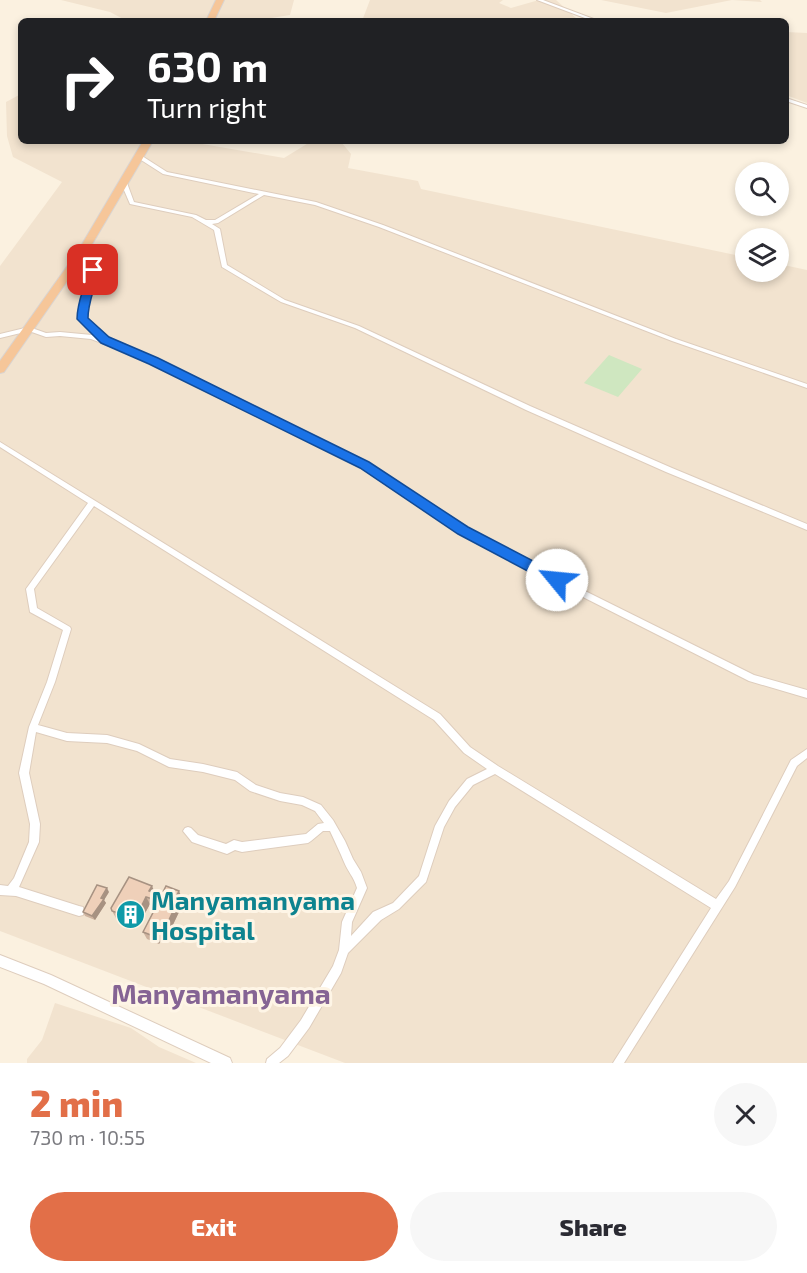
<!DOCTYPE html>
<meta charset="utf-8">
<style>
:root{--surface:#fff;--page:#f7f7f7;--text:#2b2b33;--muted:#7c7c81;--accent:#e26f48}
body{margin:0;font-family:"Exo 2",sans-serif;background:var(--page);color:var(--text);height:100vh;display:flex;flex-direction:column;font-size:22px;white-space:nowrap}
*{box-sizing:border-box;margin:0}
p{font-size:20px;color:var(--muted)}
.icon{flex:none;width:33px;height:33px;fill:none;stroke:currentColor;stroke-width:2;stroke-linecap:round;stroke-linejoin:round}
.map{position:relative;height:1063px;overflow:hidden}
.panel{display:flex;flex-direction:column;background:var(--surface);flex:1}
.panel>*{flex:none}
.top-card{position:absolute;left:18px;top:18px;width:771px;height:126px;border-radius:9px;box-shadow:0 3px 9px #0003;background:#202124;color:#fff;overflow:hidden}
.buttons{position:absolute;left:735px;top:162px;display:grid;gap:12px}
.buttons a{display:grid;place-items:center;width:54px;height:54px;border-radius:50%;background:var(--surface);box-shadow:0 3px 9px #0003;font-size:30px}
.pin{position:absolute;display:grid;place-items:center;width:51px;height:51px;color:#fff;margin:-26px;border-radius:12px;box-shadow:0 3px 9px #0006}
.me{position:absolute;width:66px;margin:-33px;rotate:298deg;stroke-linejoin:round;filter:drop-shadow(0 0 4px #0008)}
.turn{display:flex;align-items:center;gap:21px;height:126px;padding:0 30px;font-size:27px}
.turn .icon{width:78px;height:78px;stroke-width:2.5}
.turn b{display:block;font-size:42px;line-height:51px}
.round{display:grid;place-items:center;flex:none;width:63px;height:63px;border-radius:32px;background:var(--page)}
.headline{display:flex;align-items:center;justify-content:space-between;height:102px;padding:0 30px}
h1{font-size:36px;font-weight:800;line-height:45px;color:var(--accent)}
.action{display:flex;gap:12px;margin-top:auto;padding:12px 30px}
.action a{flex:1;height:69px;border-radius:36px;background:var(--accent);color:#fff;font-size:24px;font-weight:800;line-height:69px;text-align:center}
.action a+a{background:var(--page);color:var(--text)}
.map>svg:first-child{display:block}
.residential{fill:#f2e3cf}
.green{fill:#cfe7c0}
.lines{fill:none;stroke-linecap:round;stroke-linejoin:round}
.minor-casing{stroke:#decdbd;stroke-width:2}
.tertiary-casing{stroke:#decdbd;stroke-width:2}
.trunk-casing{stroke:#dad4d0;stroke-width:2}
.minor{fill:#fff;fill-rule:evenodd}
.tertiary{fill:#fff;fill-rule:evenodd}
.trunk{fill:#f6c699;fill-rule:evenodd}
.wall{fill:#ceb39f}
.shaded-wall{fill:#a79282}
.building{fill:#efd0b9;stroke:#a79282;stroke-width:1.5}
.route{fill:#1a73e8;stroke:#114b97;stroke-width:1.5}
.labels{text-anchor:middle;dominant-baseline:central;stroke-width:6;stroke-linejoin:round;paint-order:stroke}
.near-culture-label{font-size:26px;font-weight:bold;fill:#0d838f;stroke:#fef5e6;text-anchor:start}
.near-quarter-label{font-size:28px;font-weight:bold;fill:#856494;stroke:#fef5e6}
</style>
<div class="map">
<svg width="807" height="1063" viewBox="0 0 807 1063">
<rect width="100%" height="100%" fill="#fbf1e0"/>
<path class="residential" d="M61 0H294L290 15 252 21H127L110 12Z
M370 0H503L499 3 511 8 539 0H556L576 18 583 21H362Z
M601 0H760L762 2 732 0 666 13Z
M786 32 807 33V103L786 95Z
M21 94V141H185L284 158 310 142 342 143 351 154 348 168 418 181 421 189 745 257 746 272H778L779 264 807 270V1063H345L0 931V266L62 182 13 157 7 136 6 102Z
M55 1003 131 1028 159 1047 196 1063H27V1059L42 1040Z"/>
<path class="green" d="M609 355 642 369 618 397 584 383Z"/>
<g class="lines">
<defs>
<path id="minor" d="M537 0H543L599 21H593Z
M786 98 807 105V108L786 101Z
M138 156H142L167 172 316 202 383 225 676 339 807 384V388L672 341 379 227 315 205 264 195 218 223 212 224 220 229 227 265 285 300 359 326 530 406 672 468 807 524V530L666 472 526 410 355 328 281 302 222 267 214 230 192 217 130 204 121 183 124 181 127 183 134 202 196 215 206 220H215L259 194 163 174 138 158Z
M83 249 98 256 94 285 86 303V319L105 338 106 340 156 360 368 463 466 528 579 588 754 675 807 690V698L749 681 573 592 460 532 362 467 152 362 91 339 60 336 46 337 29 331 0 338V334L29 327 46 333 60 332 92 335 97 337 80 319V303L88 285 92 257 81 252V250Z
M0 442 440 714 470 747 498 766 716 899 729 881 791 760 807 749V758L797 766 735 887 624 1063H613L711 908 495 774 473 785 455 807 444 827 426 882 399 909 381 920 348 953 341 973 309 1028 288 1056 279 1063H266L267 1059 280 1048 301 1020 333 966 339 950 342 922 357 888C354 877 348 872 344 862 340 852 335 842 330 831H323L311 841 308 843 242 852 235 850 227 854 192 842 183 831 185 828 188 827 191 828 198 835 226 844 234 840 242 842 306 834 318 824 324 823 315 811 302 805 280 801 250 791 235 780 203 772 169 767 137 751 107 743 67 741 36 732 29 773 40 824 39 842 19 887 79 906 83 907 84 911 83 915 79 916 16 896 0 895V885L8 886 14 878 29 842 30 824 19 773 29 727 47 682 63 630 30 612 26 589 88 503 0 447ZM94 506 434 720 464 753 487 769 467 779 449 801 435 826 419 876 393 903 373 912 351 936 352 922 367 888 361 872 353 859 345 841 333 820 321 805 303 797 280 793 256 785 237 772 203 764 170 759 139 744 107 735 67 733 38 725 55 682 71 629 70 627 37 608 34 589Z"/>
<path id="tertiary" d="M0 955 51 975 230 1058 232 1063H211L44 984 0 967Z"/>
<path id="trunk" d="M216 0H224L214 21H206Z
M143 141H153L88 251 4 372 0 373V361L78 251Z"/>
</defs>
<use href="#minor" class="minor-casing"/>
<use href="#tertiary" class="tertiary-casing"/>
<use href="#trunk" class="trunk-casing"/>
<use href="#minor" class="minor"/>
<use href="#tertiary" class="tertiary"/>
<use href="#trunk" class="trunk"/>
</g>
<path class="wall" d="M109 892 104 900 106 903 95 920 85 916 83 912Z
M155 893 161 896 182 898 177 907 179 912 170 931 166 930 159 944 147 939 143 932 156 906 150 904 138 926 116 918 112 911Z"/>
<path class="shaded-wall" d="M152 886 155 893 149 891Z
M107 888 109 892 104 900 106 903 95 920 92 916Z
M179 891 182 898 177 907 179 912 170 931 167 924 172 904Z
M146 897 150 904 138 926 135 919Z
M162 923 166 930 159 944 156 937Z"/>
<path class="building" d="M129 877 152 886 149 891 161 896 166 886 179 891 172 904 176 905 167 924 162 923 156 937 143 932 159 901 146 897 135 919 112 911 111 908Z
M97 885 107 888 101 898 104 899 92 916 83 912Z"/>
<path class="route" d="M93 267 98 270C96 287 88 301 88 318L109 337 158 358 369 462 468 527 562 576 564 580 562 584H552L458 534 360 468 149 364 101 343 77 319C77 301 85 288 88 270Z"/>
<defs>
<symbol id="building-disc" viewBox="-11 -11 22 22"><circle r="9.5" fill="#0f9aa8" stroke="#fef5e6"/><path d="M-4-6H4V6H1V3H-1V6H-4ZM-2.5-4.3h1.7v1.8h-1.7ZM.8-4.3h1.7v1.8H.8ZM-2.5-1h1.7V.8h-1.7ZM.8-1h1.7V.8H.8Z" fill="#fff"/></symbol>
</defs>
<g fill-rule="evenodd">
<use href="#building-disc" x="114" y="898" width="33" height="33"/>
</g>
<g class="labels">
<g class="near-culture-label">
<text x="151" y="899">Manyamanyama<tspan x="151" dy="30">Hospital</tspan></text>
</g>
<g class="near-quarter-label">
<text x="221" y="993">Manyamanyama</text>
</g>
</g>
</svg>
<div class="buttons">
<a><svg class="icon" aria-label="search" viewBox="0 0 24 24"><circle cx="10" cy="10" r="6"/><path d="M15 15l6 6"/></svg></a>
<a><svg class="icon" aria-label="layers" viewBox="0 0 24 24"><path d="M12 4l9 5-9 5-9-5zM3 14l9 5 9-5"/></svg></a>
</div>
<div class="pin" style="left:93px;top:270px;background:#d93025"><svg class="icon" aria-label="arrive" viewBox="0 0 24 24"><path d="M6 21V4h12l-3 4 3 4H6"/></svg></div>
<svg class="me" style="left:557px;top:580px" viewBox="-20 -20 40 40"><circle r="19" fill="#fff"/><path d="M0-13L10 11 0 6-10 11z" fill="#1a73e8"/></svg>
<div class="top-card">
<div class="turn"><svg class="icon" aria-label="right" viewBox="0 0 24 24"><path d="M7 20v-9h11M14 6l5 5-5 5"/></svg><div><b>630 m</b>Turn right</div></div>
</div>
</div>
<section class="panel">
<div class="headline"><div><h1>2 min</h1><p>730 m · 10:55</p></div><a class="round"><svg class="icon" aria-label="close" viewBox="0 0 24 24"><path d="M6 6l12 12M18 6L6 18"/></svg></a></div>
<div class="action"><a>Exit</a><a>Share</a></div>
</section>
